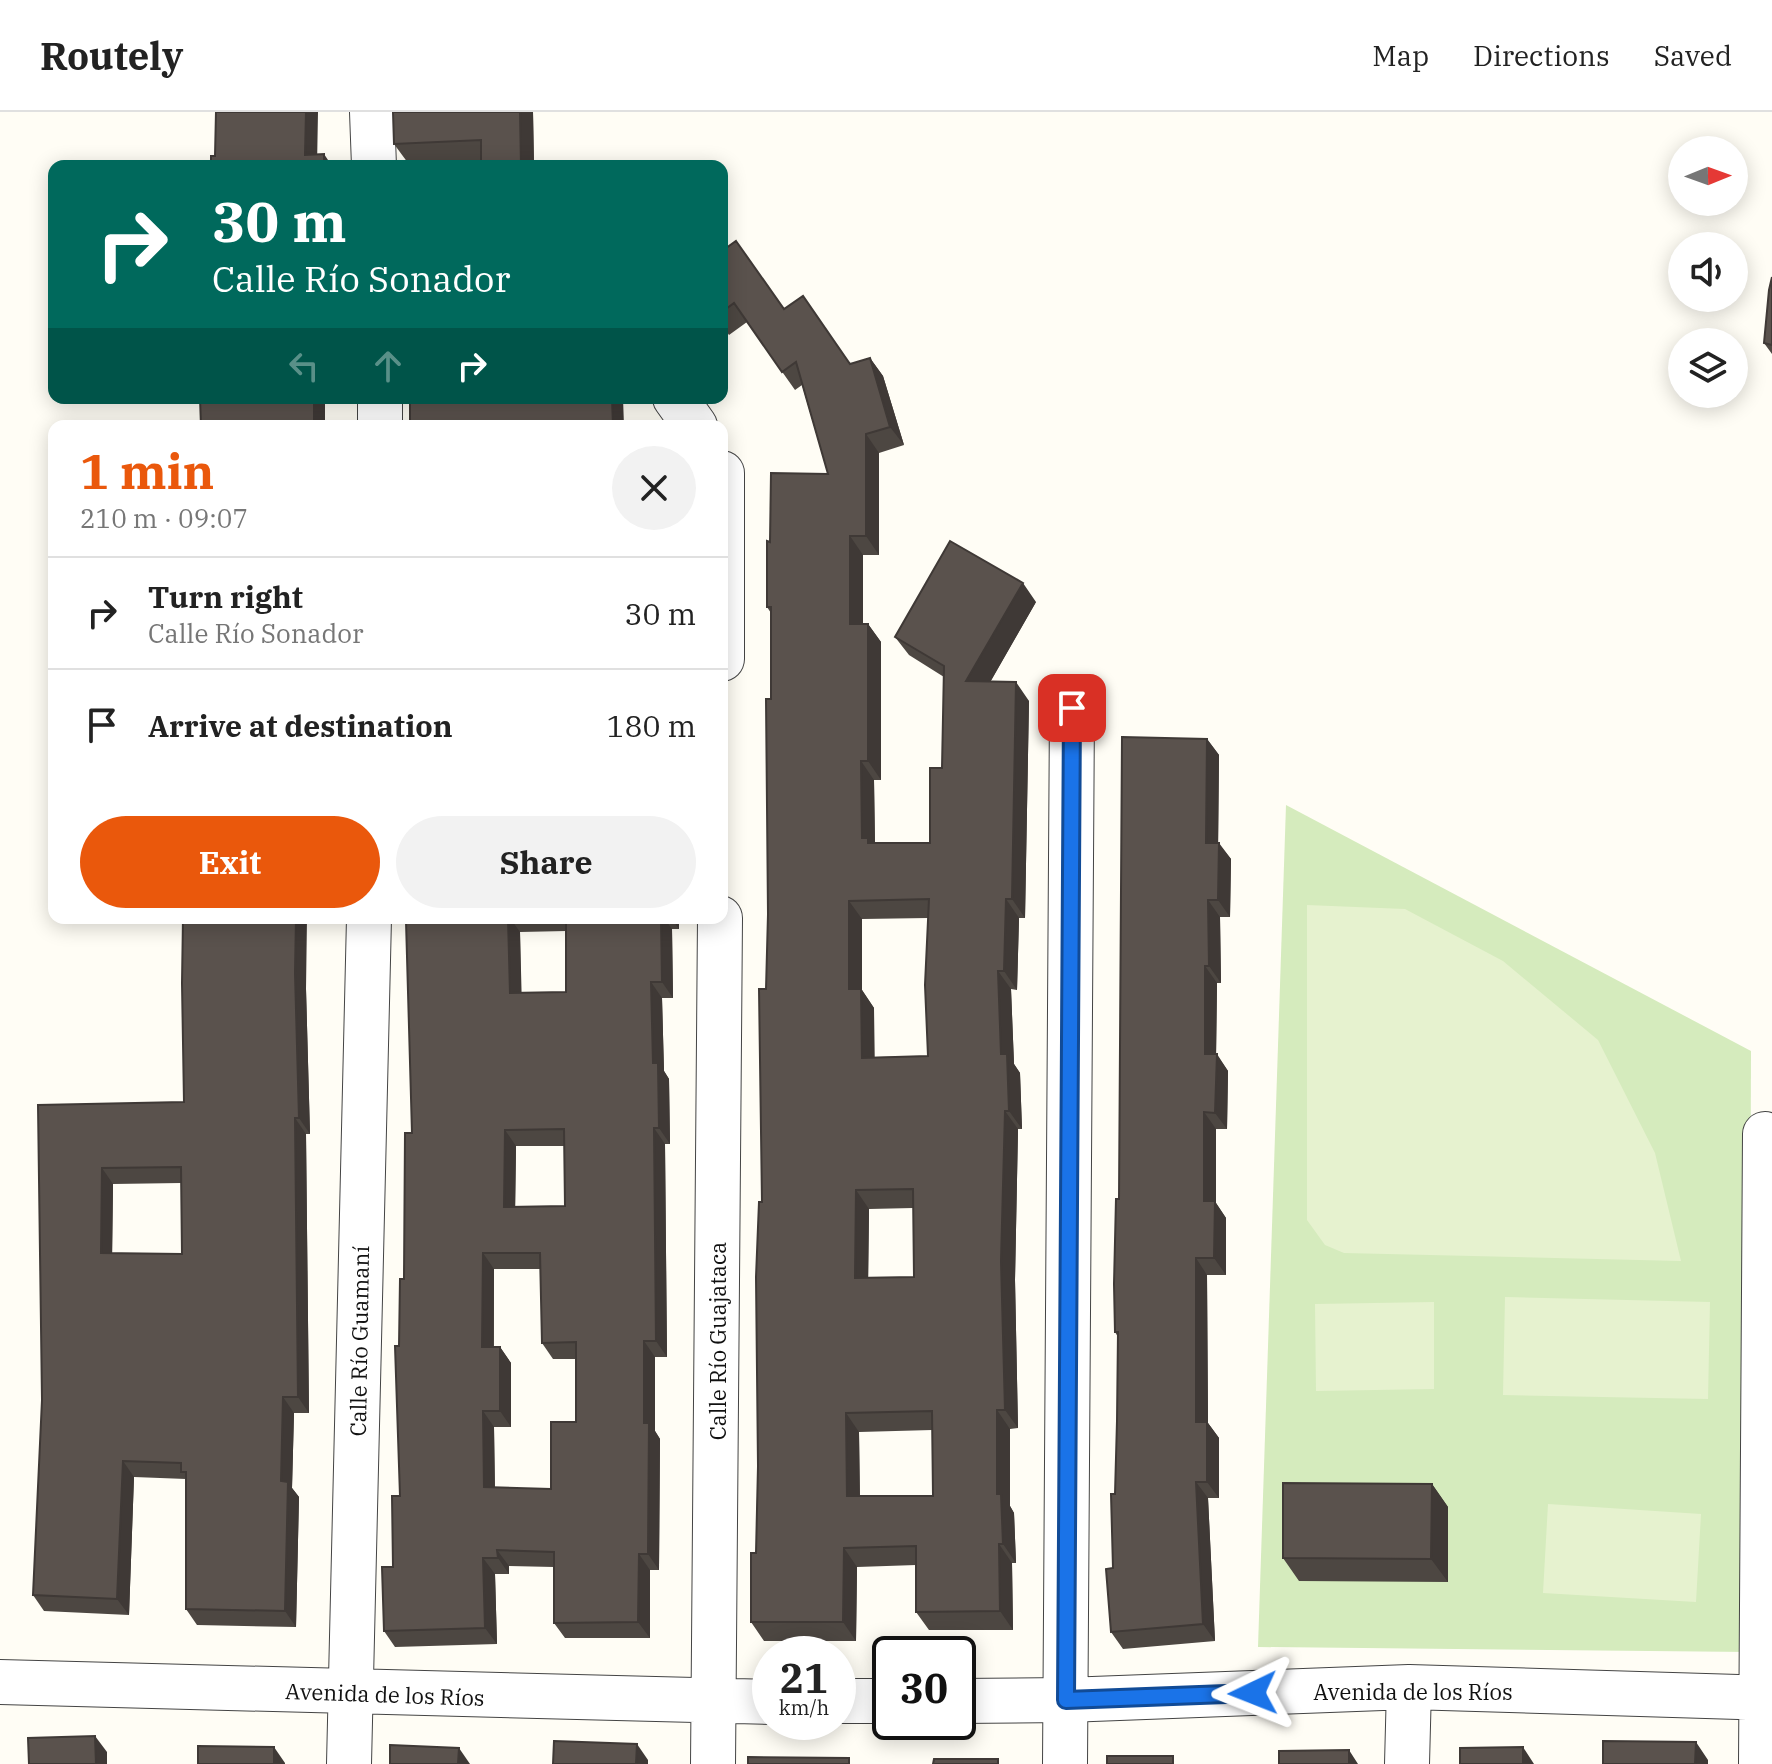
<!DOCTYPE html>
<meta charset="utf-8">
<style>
:root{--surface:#fff;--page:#f2f2f2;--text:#222;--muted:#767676;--line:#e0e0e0;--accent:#ea580c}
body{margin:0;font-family:"IBM Plex Serif",serif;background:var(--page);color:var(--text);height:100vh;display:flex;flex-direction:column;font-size:30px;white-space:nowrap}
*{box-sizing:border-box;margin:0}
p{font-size:26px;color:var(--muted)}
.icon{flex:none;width:44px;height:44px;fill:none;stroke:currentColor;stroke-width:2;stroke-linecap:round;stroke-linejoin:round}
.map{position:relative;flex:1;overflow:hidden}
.panel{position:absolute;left:48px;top:308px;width:680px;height:504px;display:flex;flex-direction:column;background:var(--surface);border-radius:16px;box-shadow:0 4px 20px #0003}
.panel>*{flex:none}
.top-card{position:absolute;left:48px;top:48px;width:680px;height:244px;border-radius:16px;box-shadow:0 4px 20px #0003;background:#00695c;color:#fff;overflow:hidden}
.needle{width:52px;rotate:89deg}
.controls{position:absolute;left:1668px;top:24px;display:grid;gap:16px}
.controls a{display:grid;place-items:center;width:80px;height:80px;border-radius:50%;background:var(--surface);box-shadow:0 4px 20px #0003;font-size:40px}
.speed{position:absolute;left:752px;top:1524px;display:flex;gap:16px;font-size:40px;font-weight:700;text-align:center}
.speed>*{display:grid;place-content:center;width:104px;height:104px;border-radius:50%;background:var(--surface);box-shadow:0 4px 20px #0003;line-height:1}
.speed small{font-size:20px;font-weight:400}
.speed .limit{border:4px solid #111;border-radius:12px;background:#fff;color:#111}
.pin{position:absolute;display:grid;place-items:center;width:68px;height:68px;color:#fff;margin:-34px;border-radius:16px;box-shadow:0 4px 12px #0006}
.me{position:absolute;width:88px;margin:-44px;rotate:268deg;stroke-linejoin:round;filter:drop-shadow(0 0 6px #0008)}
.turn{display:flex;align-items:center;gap:28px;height:168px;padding:0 32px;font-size:36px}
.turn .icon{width:104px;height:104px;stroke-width:2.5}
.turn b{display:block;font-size:56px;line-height:68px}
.lanes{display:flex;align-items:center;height:76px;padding:0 32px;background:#0003;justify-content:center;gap:40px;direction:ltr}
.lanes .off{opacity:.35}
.round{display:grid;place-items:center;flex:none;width:84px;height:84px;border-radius:42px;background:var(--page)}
.summary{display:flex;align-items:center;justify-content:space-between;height:136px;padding:0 32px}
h1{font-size:48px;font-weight:800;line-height:60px;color:var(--accent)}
.cta{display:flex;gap:16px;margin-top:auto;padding:16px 32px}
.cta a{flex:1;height:92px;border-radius:48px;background:var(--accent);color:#fff;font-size:32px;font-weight:800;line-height:92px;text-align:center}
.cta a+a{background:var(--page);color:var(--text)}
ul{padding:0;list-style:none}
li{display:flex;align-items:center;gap:24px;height:112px;padding:0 32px;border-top:2px solid var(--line)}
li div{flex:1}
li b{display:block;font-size:30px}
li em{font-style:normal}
header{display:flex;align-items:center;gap:48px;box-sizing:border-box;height:112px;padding:0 40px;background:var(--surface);border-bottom:2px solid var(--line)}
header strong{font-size:38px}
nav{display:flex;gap:44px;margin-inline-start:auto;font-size:28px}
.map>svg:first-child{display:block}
.green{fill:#d5ebbd}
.pitch{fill:#e6f2cf}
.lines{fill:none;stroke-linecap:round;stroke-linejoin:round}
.minor-casing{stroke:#444;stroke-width:46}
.minor{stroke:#fff;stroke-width:44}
.wall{fill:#4d4742;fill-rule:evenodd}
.shaded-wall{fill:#3f3936}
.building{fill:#5a524d;stroke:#3f3936;stroke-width:2;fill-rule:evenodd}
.route-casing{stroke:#114b97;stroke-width:20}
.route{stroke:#1a73e8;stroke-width:14}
.labels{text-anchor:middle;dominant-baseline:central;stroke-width:8;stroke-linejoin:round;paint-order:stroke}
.street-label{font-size:22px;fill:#111;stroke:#fff}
</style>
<header>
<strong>Routely</strong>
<nav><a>Map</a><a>Directions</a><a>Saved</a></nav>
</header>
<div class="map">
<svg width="1772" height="1652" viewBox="0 0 1772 1652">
<rect width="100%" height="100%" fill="#fffdf5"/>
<path class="green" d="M1286 693 1751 939 1749 1540 1258 1535Z"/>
<path class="pitch" d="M1307 793 1405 797 1503 849 1598 928 1655 1041 1681 1149 1344 1141 1325 1133 1307 1108Z
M1505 1185 1710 1190 1708 1287 1503 1283Z
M1434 1190V1277L1316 1279 1315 1192Z
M1548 1392 1701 1402 1696 1490 1543 1481Z"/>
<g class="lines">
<defs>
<path id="minor" d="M372 0 374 54
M675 286 695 314
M380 314V286
M722 361V547
M0 1570 770 1590
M838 1589H890
M958 1589 1066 1588 1409 1575 1772 1586
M349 1652 369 806
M713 1652 720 806
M1065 1652 1072 596
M1407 1652 1409 1575
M1761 1652 1765 1022"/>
</defs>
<use href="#minor" class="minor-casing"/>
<use href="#minor" class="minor"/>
</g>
<path class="wall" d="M393 0H533L534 54H481V48L408 51 394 32Z
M722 139 784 197 850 252 870 246 883 264 904 333 879 341V443H863V512H868L881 530V668H874L875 731H930L942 656 944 565 909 543 895 525 1036 490 990 570 1029 589 1025 806H1019L1017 878 1011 877 1014 952 1020 961 1022 1017H1018L1015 1168 1018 1316 1010 1317V1394L1014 1401 1016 1451H1012L1013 1518H929L916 1500V1453L857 1455 856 1529H764L751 1510 756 1441 766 877 768 802 771 501 767 495 770 430 828 362 802 273 795 278 747 210 729 223 722 213ZM928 806V944L874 945V896L862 878V807ZM913 1096 914 1165 868 1166 869 1097ZM932 1318 933 1384H860L859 1320Z
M1772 165V242L1764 231Z
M1207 627 1219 643 1218 731 1231 747 1230 805H1220L1221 871H1217L1216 942 1228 959 1227 1017H1216V1091L1226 1106V1163H1207L1208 1311 1219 1326V1386H1208L1215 1529 1123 1537 1111 1520 1117 1309 1118 1225 1115 1220 1119 1087Z
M410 806H679V817H672L673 886H662L664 959 669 967 670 1032H665L667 1245H655V1319L660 1327 659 1458H650V1526H565L554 1511V1455L509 1454V1462H495L497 1532 395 1535 384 1519 393 1455 400 1384 399 1234 412 1021ZM566 819V880L521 881 520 820ZM516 1034H564L565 1094 515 1095ZM494 1157H541L542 1231 553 1247H576V1310L551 1377 495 1376 494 1315H511V1251L500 1235H494Z
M306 877 310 1022H306L309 1301H294L292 1376 299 1385 296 1515 197 1513 186 1497V1367L134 1365 129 1503 44 1499 33 1483 42 1288 38 993 184 990ZM181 1071 182 1142 112 1141 113 1072Z
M1432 1372 1448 1395V1470L1299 1469 1283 1446Z"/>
<path class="shaded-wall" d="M306 0H318L317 54 305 43Z
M520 0H533L534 54H521Z
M324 42 332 54H324Z
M870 246 883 264 904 333 890 315Z
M314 286H325V314H314Z
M612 286H623L624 314H613Z
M866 322 879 341V443L866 424Z
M850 424 863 443V530L850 512Z
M1023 471 1036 490 980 588 966 569Z
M868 512 881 530V668L868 649Z
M1016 570 1029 589 1025 806 1012 787Z
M1207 627 1219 643 1218 747 1206 731Z
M861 649 874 668 875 736 862 726Z
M1219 731 1231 747 1230 805 1218 788Z
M1006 787 1019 806 1017 878 1004 859Z
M1208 788 1220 805 1221 871 1209 854Z
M849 789 862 807V878L874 896 875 964 862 946 849 877Z
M296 806H307L306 877 310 1022 299 1006 295 861Z
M508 806H510L520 820 522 897 510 881Z
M661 806H664L672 817 673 886 662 870Z
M671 806H679V817Z
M1205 854 1217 871 1216 951 1217 942 1228 959 1227 1017 1215 1001 1205 942Z
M998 859 1011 877 1014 952 1020 961 1022 1017 1009 999 1001 942Z
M651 870 662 886 664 959 669 967 670 1032 659 1016 653 951Z
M1005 999 1018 1017 1015 1168 1018 1316 1005 1298 1001 1149Z
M1204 1000 1216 1017V1091L1226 1106V1163L1214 1146 1204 1089Z
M295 1006 306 1022 309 1301 298 1285Z
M654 1016 665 1032 667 1245 656 1229Z
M505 1018 516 1034 515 1111 504 1095Z
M102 1056 113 1072 112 1156 101 1141Z
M856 1078 869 1097 868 1185 855 1166Z
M483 1141 494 1157 493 1251 482 1235Z
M1196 1146 1207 1163 1208 1311 1219 1326V1386L1207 1370 1196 1310Z
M644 1229 655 1245V1319L660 1327 659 1458 648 1442 644 1311Z
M500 1235 511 1251V1315L500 1299Z
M283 1285 294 1301 292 1376 299 1385 296 1515 285 1499 281 1369Z
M997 1298 1010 1317V1394L1014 1401 1016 1451 1003 1432 997 1382Z
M483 1299 494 1315 495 1391 484 1375Z
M846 1301 859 1320 860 1403 847 1384Z
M123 1349 134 1365 129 1503 117 1487Z
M1196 1370 1208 1386 1215 1529 1203 1512Z
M1432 1372 1448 1395V1470L1431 1447Z
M999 1432 1012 1451 1013 1518 1000 1499Z
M844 1436 857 1455 856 1529 843 1510Z
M497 1438 509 1454V1462L498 1446Z
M639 1442 650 1458V1526L638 1510Z
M483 1446 495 1462 497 1532 485 1516Z
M95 1624 107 1640V1652H96Z
M1696 1630 1708 1648V1652H1695Z
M637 1632 648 1648V1652H636Z
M274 1635 285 1651V1652H274Z
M1523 1635 1534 1652H1523Z
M459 1636 470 1652H458Z
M1349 1638 1358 1652H1349Z"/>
<path class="building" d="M216 0H306L305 43 324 42V54H211V44H215Z
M393 0H520L521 54H481V28L394 32Z
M736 129 784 197 803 184 850 252 870 246 890 315 866 322V424H850V512H868V649H861L862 726H868V731H930V656H942L944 554 895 525 950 429 1023 471 966 569 1016 570 1012 787H1006L1004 859H998L1001 942H1007L1009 999H1005L1001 1149 1005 1298H997V1382H1001L1003 1432H999L1000 1499 916 1500V1434L844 1436 843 1510H751V1441H756L758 1354 756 1165 759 1090H762L759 877H766L768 802 766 587H771V495H767V429L770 430 771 361 828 362 796 250 782 260 734 191 722 200V139ZM929 787 925 873 928 944 862 946 861 877H849V789ZM913 1077 914 1165 855 1166 856 1078ZM932 1299 933 1384H847L846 1301Z
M1772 165V233L1764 231 1769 178Z
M200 286H314V314H201Z
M551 286H612L613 314H410V291H551Z
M1122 625 1207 627 1206 731H1219L1218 788H1208L1209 854H1205V942H1217L1215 1001 1204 1000V1089H1215L1214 1146H1196V1310H1207V1370H1196L1203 1512 1111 1520 1106 1457 1113 1456 1111 1382H1115L1117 1309 1118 1220H1115L1114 1172 1116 1087H1119Z
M183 806H296L295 861 299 1006H295L298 1285H283L281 1369 288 1370 285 1499 186 1497V1360H181V1351L123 1349 117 1487 33 1483 42 1288 38 993 184 990 182 871ZM181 1055 182 1142 101 1141 102 1056Z
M410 806H508L510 881 566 880V806H661L662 870H651L653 951H658L659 1016H654L656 1229H644V1311H649L648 1442H639L638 1510 554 1511V1440L497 1438 498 1446H483L485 1516 384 1519 382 1455H393L392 1384H400L395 1234H399L400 1167H404L405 1021H412L406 809H410ZM564 1017 565 1094 504 1095 505 1018ZM483 1141H540L542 1231 576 1230V1310H551V1377L484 1375 483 1299H500V1235H482Z
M1283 1371 1432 1372 1431 1447 1283 1446Z
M95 1624 96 1652H29L28 1626Z
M554 1629 637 1632 636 1652H553Z
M1603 1629 1696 1630 1695 1652H1603Z
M390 1633 459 1636 458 1652H390Z
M198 1634 274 1635V1652H198Z
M1523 1635V1652H1460V1636Z
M1349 1638V1652H1279V1639Z
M1107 1644H1173V1652H1107Z
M748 1645 849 1646V1652H748Z
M934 1647H998V1652H933Z"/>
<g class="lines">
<defs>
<path id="route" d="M1072 596 1066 1588 1253 1581"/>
</defs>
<use href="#route" class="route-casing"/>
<use href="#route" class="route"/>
</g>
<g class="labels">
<g class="street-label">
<text transform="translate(359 1229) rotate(-89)">Calle Río Guamaní</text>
<text transform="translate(717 1229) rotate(-90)">Calle Río Guajataca</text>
<text x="1413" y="1579">Avenida de los Ríos</text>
<text transform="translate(385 1582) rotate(2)">Avenida de los Ríos</text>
</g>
</g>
</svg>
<div class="controls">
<a><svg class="needle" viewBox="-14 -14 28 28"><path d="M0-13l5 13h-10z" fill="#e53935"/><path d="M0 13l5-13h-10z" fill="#767676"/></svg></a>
<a><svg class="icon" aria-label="sound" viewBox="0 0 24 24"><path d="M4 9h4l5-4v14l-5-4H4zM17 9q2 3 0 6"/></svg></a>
<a><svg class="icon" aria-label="layers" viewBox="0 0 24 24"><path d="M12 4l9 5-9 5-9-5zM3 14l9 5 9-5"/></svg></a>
</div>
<div class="speed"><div>21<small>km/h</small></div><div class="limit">30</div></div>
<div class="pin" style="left:1072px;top:596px;background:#d93025"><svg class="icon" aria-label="arrive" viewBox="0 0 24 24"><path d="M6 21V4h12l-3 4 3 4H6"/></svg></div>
<svg class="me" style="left:1253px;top:1581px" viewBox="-20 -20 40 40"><path d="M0-17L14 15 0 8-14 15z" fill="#1a73e8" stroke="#fff" stroke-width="4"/></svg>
<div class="top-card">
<div class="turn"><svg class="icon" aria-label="right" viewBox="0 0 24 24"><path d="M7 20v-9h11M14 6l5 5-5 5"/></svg><div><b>30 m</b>Calle Río Sonador</div></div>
<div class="lanes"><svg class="icon off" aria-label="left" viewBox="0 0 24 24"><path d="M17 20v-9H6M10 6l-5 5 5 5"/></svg><svg class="icon off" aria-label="ahead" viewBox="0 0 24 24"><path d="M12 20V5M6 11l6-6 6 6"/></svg><svg class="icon" aria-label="right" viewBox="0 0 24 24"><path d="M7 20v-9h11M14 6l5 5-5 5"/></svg></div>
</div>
<section class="panel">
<div class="summary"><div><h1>1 min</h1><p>210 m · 09:07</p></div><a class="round"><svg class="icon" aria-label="close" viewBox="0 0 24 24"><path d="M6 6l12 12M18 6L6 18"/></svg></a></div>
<ul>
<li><svg class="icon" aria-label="right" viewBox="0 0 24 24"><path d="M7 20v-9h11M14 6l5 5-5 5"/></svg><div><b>Turn right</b><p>Calle Río Sonador</p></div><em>30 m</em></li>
<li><svg class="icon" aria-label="arrive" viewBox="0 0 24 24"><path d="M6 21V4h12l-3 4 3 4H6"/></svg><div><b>Arrive at destination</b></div><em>180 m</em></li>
</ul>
<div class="cta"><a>Exit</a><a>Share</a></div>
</section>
</div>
